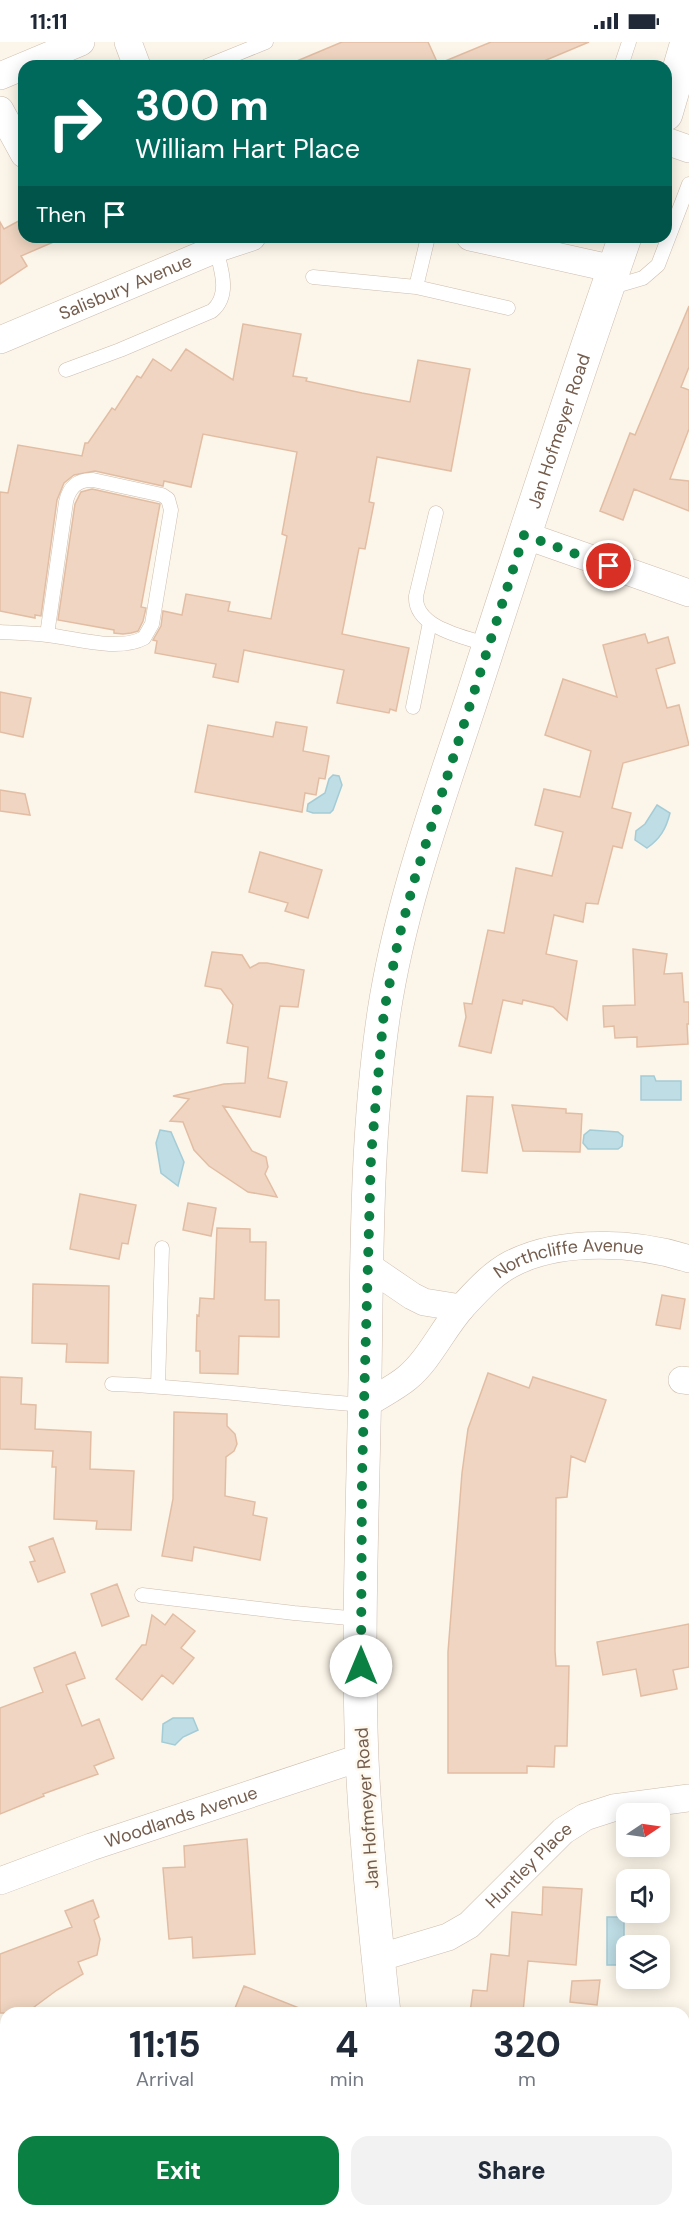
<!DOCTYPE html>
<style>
:root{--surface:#fff;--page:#f2f2f3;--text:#1f2937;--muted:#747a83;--accent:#0b8043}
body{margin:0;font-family:"DM Sans",sans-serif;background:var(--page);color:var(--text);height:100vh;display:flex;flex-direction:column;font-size:22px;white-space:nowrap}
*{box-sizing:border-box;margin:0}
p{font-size:20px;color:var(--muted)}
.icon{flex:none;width:33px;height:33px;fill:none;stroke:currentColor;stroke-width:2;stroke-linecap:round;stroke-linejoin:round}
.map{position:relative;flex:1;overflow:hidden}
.side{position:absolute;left:0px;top:1965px;width:690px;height:210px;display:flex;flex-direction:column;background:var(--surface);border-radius:18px 18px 0 0;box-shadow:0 3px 15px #0003}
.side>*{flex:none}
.top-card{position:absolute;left:18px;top:18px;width:654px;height:183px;border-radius:18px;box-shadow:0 3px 15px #0003;background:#00695c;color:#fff;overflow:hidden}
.needle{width:39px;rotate:77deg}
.tools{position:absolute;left:616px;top:1761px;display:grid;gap:12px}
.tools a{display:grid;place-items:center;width:54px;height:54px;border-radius:12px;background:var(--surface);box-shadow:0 3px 15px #0003;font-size:30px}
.pin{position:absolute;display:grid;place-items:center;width:51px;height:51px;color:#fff;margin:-26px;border:3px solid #fff;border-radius:50%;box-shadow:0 2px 6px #0007}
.me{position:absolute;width:66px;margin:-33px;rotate:0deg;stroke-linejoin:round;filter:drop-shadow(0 0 4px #0008)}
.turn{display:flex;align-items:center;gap:21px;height:126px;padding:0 18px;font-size:27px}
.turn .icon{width:78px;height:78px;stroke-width:2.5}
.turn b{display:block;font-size:42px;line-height:51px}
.then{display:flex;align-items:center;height:57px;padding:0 18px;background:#0003;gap:12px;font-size:22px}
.eta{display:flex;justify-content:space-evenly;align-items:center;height:102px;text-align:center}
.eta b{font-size:36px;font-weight:800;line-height:42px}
.button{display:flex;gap:12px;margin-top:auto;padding:12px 18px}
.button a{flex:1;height:69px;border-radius:18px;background:var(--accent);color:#fff;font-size:24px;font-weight:800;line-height:69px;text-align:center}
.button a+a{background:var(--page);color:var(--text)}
.status{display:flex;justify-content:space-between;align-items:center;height:42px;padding:0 30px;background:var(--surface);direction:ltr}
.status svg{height:16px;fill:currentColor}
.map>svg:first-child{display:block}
.water{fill:#bedde5;stroke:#a4ccd6;stroke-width:1.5}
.building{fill:#f0d6c2;stroke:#e2bda3;stroke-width:1.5}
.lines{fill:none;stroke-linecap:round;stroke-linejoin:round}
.service-casing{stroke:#cdbdaf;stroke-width:15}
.minor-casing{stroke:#cdbdaf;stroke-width:28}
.tertiary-casing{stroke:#cdbdaf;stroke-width:34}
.service{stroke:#fff;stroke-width:14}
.minor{stroke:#fff;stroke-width:27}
.tertiary{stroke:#fff;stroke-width:33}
.route{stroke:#0b8043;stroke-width:10;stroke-dasharray:0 18}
.labels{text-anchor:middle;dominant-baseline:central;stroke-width:5;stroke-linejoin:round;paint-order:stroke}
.street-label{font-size:18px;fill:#755d4d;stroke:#fef9ef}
</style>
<div class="status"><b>11:11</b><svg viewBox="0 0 49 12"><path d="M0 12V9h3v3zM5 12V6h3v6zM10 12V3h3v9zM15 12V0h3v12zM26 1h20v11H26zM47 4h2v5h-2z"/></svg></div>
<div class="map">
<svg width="689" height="2175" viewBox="0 0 689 2175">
<rect width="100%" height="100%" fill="#fcf5e9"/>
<path class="water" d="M333 733 339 734 342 743 333 768 330 771H313L307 769 308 762 325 751 329 737Z
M657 763 670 771C666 787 660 797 647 806L635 798 636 789 645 782Z
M641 1034H654L656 1039H681V1058H641Z
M160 1088 171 1090 184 1120 178 1144 161 1131 156 1101Z
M590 1088 618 1090 623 1094 622 1104 618 1107H588L583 1101 584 1093Z
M173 1676H193L198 1688 183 1695 175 1703 162 1700 163 1682Z
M607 1875H624V1923H607Z
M6 2145V2169H19L15 2175H0L1 2148Z"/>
<path class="building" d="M342 0H428L438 22 491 0H589L532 24H285Z
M24 176V195H65L21 214 27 224 0 242V180L4 187Z
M689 264V325L681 345 689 348V387L670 437 689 439V469L634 447 623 478 600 469 630 391 635 393Z
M243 282 301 292 293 334 307 336 306 339 362 351 410 360 418 318 470 327 451 429 377 415 369 460 374 461 365 507 359 506 342 592 409 606 396 669 390 667 389 671 337 661 344 628 244 608 238 640 213 635 216 622 155 611 157 599 153 598 161 584 163 569 182 573 186 552 230 560 228 569 271 577 287 494 282 492 297 410 203 392 191 445 164 439 163 444 95 429 74 433 64 441 57 458 41 574 35 573V576L0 569V450L8 451 18 403 82 414 85 401H88L112 366 115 368 137 334 141 336 153 317 171 329 186 307 233 338Z
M92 447 160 462 141 565 146 566 143 579 138 589 131 591 123 592 114 591V588L58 578 75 462 81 450Z
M645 592 648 601 668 595 675 621 656 627 667 666 679 663 689 703 623 721 612 766 631 771 622 806 613 804 598 862 586 861 583 880 554 873 546 912 577 919 567 978 553 965 523 958 522 962 503 958 491 1011 459 1004 466 975 464 961 472 962 488 888 504 891 516 826 552 834 563 790 535 783 544 747 580 755 591 709 545 693 563 637 617 655 603 603Z
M0 650 31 656 23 695 0 690Z
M276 680 307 685 303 709 329 714 325 737 319 736 316 753 305 751 302 770 195 750 208 683 273 695Z
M0 748 25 752 30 773 0 769Z
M260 810 322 828 308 876 285 869 288 861 249 850Z
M633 907 667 912 664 932 682 931 684 960H689V982H687L688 1002 637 1005V995L615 996 614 984 604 985 603 964 635 963Z
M212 910 242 913 250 926 259 921H267L304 928 298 965 280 964 268 1036 287 1040 280 1075 223 1064 252 1109 266 1115 268 1125 265 1132 277 1155 248 1150 209 1124 194 1108 183 1080 170 1079 189 1057 173 1054 224 1042 245 1041 248 1005 227 1001 233 963 221 947 205 944Z
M467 1054 493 1055 487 1131 462 1129Z
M512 1063 566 1067V1071L582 1072 580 1110 523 1109Z
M80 1152 136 1163 128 1202 122 1201 119 1217 70 1207Z
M188 1161 216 1166 211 1194 183 1188Z
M217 1186 250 1187V1200H266L265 1258H279V1295L239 1294 238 1332 200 1331V1309H196L197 1273 199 1274 200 1256 214 1257Z
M33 1242 109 1244 108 1321 66 1320 67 1302 32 1301Z
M662 1253 685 1257 680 1287 656 1283Z
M488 1331 529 1346 533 1335 606 1358 585 1420 571 1414 567 1455 556 1456 555 1609 556 1624H569L567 1704H555L554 1725 527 1724V1731H448V1610L462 1431 468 1387Z
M0 1335 22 1336 21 1362 36 1363 35 1387 91 1390 90 1427 134 1429 131 1488 96 1487 97 1479 54 1477 56 1425H52L53 1409 0 1407Z
M174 1370 227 1372V1384L235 1392 237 1402 234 1409 226 1415 225 1454 255 1460 253 1473 267 1476 260 1518 194 1505 192 1519 162 1514 173 1457Z
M53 1496 65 1530 38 1540 30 1520 35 1519 29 1505Z
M117 1542 129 1574 102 1584 91 1552Z
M173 1572 195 1589 181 1606 194 1616 173 1642 162 1633 142 1658 116 1637 142 1603H146L152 1573 165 1583Z
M689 1582V1625L673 1628 677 1647 641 1654 636 1627 603 1633 597 1600Z
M75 1610 85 1636 66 1643 82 1684 99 1677 114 1716 94 1724 98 1732 43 1752 44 1754 0 1772V1666L43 1650 34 1626Z
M247 1797 255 1912 193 1916 192 1895 169 1897 163 1826 185 1825 184 1804Z
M543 1845 582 1847 576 1923 528 1919 523 1970 470 1971 473 1948 487 1949 491 1912 509 1914 512 1870 542 1873Z
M93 1858 99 1875 94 1878 100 1897 97 1913 78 1920 83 1932 57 1948 26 1971H0V1912L72 1885 65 1869Z
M600 1938 597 1963 570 1960 572 1939Z
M244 1944 309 1970V1971H233Z"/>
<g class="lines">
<defs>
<path id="service" d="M207 24 266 0
M621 24 629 0
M428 195 416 245 508 266
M313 235 416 245
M609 246 643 236 658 223 689 142
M66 328 120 308 212 269C231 253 221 227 216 207
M436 471 416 554C414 586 465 595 489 603
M0 590C16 591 31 591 47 593 75 596 118 610 144 596L152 582 171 468 168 457 162 453 93 438C78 437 69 445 66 460L47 593
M413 665 430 580
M112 1342C196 1345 280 1357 365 1363
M158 1344 162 1206
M142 1553 294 1571 360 1577"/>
<g id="minor">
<path d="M128 0 137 24"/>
<path d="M0 34 81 0"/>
<path d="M0 68 24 112"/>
<path d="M666 99 689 107"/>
<path d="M470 195 614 227"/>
<path id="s1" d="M0 298 216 207 252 195"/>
<path d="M524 493 689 551"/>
<path d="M368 1224 412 1254 424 1260 461 1266"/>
<path d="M682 1338 689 1339"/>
<path id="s2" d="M365 1363C378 1354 395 1346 407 1336 430 1317 443 1286 463 1264 477 1249 492 1232 511 1222 561 1196 637 1200 689 1217"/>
<path id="s3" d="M0 1839 91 1805 362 1715"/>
<path id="s4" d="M378 1916 448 1895 469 1883 563 1789 585 1775 613 1766 689 1756"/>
</g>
<g id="tertiary">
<path d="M666 72 687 0"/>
<path id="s5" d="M384 1971C375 1886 366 1802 362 1717 357 1589 363 1461 365 1334 367 1213 366 1090 384 970 400 865 437 763 470 662 520 506 571 350 625 195"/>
<path d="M386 2175V2169"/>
</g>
</defs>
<use href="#service" class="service-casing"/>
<use href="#minor" class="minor-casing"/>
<use href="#tertiary" class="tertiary-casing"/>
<use href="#service" class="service"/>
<use href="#minor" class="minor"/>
<use href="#tertiary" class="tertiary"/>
</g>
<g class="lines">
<path class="route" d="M361 1624 362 1433 371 1114 384 969 399 895 415 836 524 493 609 524"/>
</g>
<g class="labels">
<g class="street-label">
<text stroke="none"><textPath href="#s1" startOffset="136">Salisbury Avenue</textPath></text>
<text stroke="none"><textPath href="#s5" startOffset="1610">Jan Hofmeyer Road</textPath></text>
<text stroke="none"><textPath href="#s2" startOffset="264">Northcliffe Avenue</textPath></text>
<text transform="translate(367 1766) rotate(-94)">Jan Hofmeyer Road</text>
<text stroke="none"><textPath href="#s3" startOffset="192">Woodlands Avenue</textPath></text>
<text stroke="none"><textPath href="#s4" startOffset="182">Huntley Place</textPath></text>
</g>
</g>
</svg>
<div class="tools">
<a><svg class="needle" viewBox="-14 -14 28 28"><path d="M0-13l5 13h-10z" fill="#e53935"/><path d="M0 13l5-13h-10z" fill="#747a83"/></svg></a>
<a><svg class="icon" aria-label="sound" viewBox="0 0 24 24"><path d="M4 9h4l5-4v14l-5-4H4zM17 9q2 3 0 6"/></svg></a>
<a><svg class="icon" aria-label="layers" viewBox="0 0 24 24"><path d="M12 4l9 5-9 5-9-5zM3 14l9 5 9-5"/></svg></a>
</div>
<div class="pin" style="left:609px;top:524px;background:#d93025"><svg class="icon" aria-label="arrive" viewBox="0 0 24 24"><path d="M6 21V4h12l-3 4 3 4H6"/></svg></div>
<svg class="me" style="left:361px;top:1624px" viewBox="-20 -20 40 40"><circle r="19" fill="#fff"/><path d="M0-13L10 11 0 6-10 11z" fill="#0b8043"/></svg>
<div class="top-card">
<div class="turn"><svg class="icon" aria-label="right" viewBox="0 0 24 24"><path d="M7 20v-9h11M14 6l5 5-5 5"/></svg><div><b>300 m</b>William Hart Place</div></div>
<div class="then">Then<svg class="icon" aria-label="arrive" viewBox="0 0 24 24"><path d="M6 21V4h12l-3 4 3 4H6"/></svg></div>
</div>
<section class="side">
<div class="eta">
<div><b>11:15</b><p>Arrival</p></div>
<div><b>4</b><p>min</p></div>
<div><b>320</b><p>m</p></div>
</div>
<div class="button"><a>Exit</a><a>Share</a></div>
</section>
</div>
